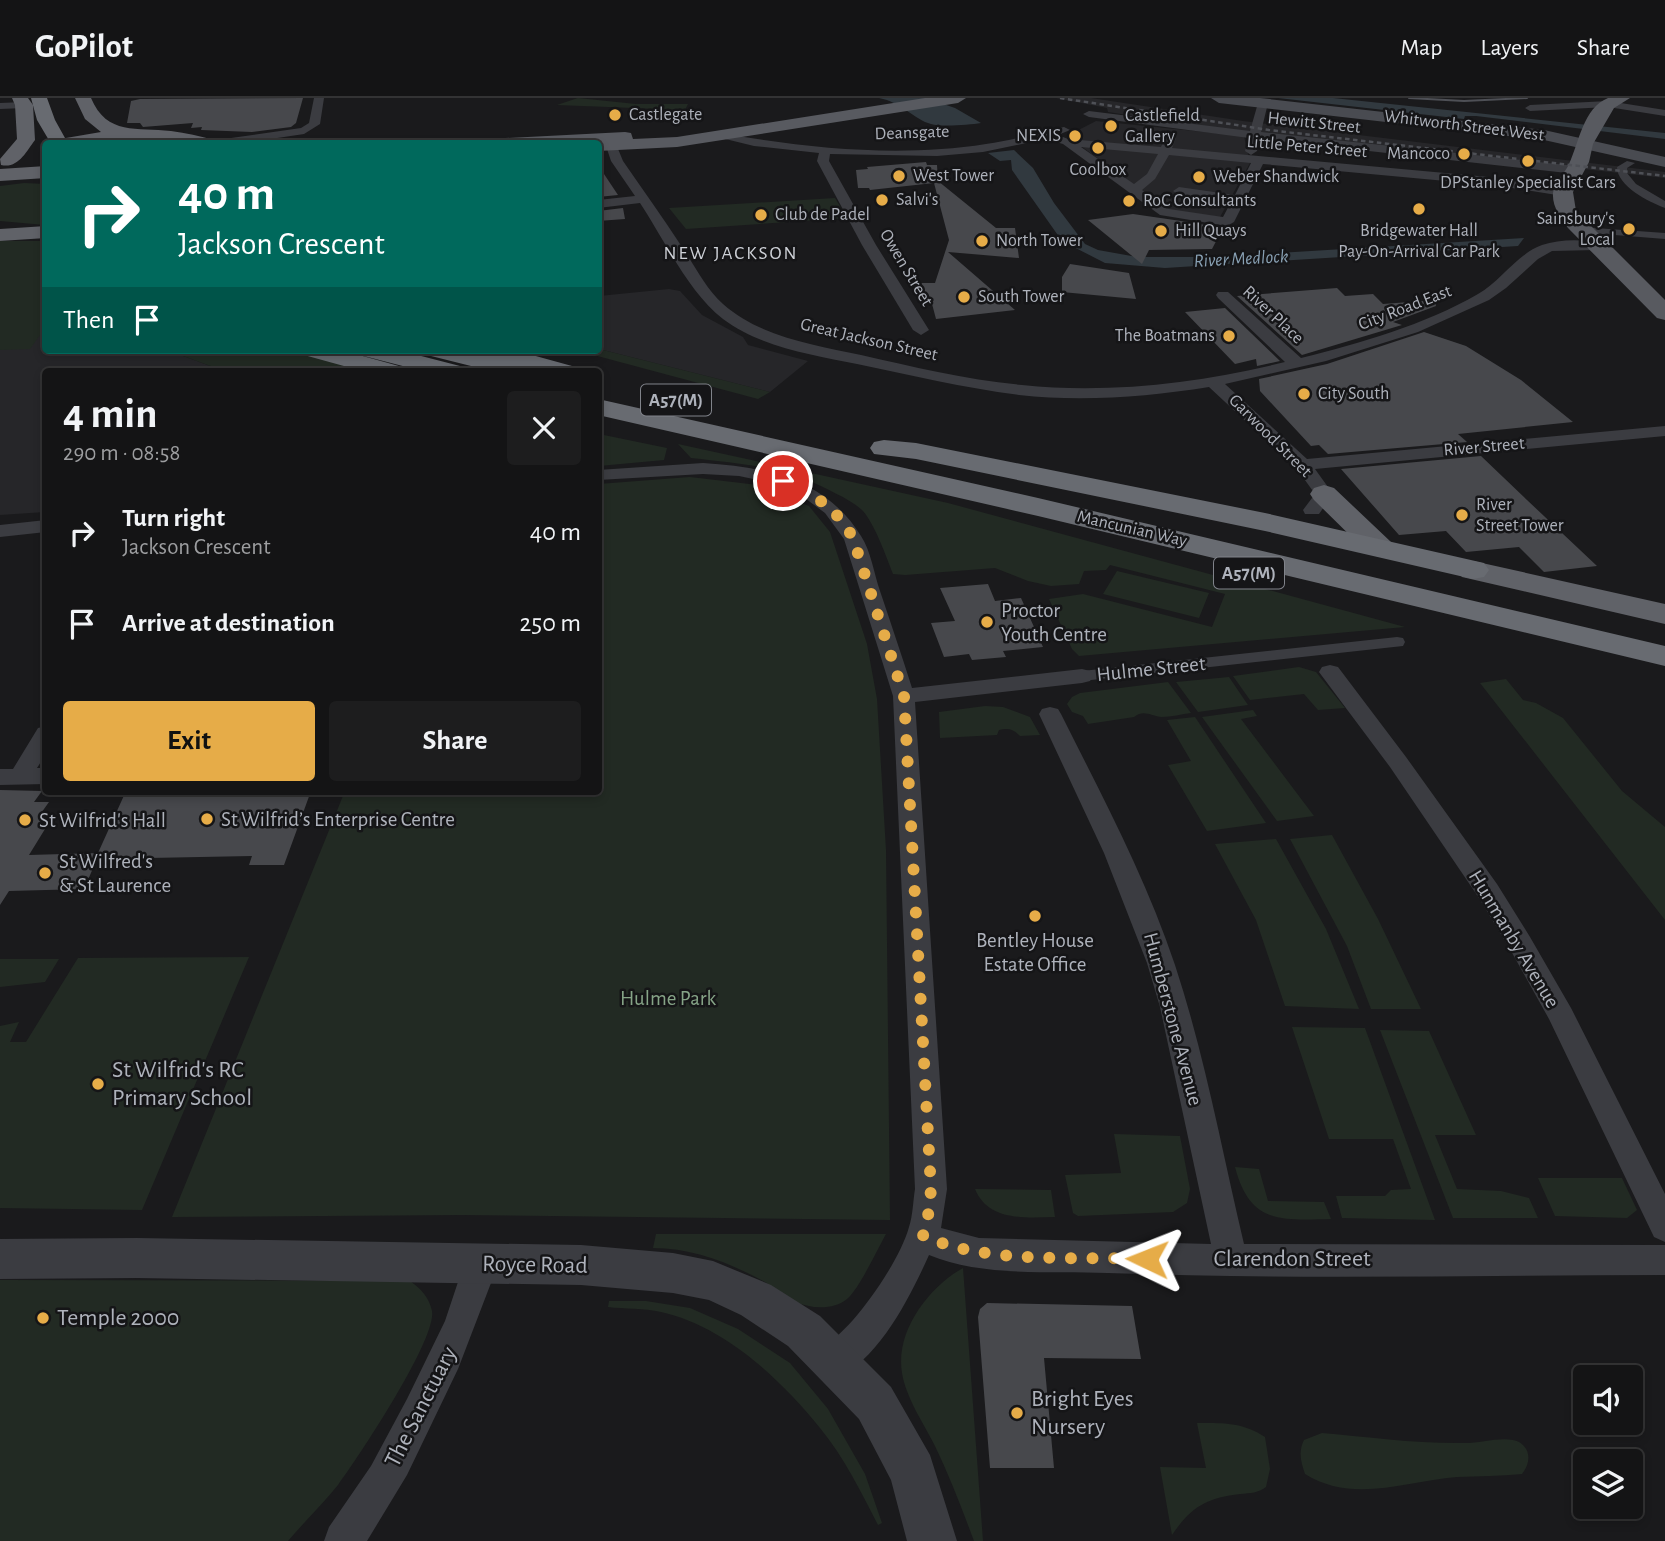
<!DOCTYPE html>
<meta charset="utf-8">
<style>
:root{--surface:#141415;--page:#1d1d1e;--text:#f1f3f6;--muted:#9d9ea0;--line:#333334;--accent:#e6ac48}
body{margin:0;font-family:"Alegreya Sans",sans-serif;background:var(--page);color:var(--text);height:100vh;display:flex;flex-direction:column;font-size:26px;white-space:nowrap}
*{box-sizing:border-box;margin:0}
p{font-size:23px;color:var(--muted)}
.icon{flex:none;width:38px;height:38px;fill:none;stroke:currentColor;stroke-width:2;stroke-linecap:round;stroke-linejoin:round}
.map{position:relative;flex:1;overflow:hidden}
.panel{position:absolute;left:42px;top:270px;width:560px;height:427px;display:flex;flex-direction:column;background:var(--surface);border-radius:7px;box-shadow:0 4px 10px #0003,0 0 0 2px var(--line)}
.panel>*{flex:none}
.top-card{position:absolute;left:42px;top:42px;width:560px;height:214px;border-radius:7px;box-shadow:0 4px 10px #0003,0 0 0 2px var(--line);background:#00695c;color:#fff;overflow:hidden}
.tools{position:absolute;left:1573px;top:1267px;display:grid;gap:14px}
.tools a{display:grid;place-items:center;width:70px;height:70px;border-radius:7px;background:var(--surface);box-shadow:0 4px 10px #0003,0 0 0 2px var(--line);font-size:35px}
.pin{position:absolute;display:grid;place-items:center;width:60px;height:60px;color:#fff;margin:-30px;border:4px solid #fff;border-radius:50%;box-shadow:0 2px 7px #0007}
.me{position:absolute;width:77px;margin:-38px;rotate:272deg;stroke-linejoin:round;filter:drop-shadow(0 0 5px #0008)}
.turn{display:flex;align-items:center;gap:24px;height:147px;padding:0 21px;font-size:32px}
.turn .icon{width:91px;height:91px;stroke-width:2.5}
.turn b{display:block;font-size:49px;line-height:60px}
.then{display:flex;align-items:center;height:66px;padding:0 21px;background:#0003;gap:14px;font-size:26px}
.round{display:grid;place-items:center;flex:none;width:74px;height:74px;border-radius:7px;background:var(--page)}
.head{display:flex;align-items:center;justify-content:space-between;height:119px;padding:0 21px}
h1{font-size:42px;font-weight:600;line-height:52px}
.action{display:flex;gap:14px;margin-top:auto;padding:14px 21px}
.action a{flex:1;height:80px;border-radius:7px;background:var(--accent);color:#111;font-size:28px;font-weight:600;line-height:80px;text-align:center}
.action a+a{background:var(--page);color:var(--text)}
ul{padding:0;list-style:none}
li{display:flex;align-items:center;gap:21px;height:91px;padding:0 21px}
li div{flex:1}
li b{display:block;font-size:26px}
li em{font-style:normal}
header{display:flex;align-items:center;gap:42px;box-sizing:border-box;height:98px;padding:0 35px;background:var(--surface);border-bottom:2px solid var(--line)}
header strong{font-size:33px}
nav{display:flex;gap:38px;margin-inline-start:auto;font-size:24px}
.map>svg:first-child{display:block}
.built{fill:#262629}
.green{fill:#222a23}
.water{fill:#31393f}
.building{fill:#47484c}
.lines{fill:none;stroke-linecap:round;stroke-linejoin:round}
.pedestrian{fill:#3b3c41;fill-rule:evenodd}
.minor{fill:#3b3c41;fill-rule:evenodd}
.tertiary{fill:#3b3c41;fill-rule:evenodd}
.secondary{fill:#494b51;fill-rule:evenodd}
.primary{fill:#585a60;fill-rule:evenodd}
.trunk{fill:#606268;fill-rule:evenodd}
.motorway{fill:#686b71;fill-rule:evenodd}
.tram{stroke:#4e5056;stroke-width:2}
.rail{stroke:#4e5056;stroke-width:2.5;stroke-dasharray:4.5 3.5;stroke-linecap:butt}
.route{stroke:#e6ac48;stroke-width:12;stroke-dasharray:0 21.6}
.poi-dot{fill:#e6ac48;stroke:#151517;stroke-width:2.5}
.labels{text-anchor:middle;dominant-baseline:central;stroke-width:5;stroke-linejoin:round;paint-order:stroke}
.far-poi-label{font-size:18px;fill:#aeb2bb;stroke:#151517;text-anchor:start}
.far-street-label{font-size:18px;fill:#aeb2bb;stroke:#151517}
.far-neighbourhood-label{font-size:19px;letter-spacing:2px;fill:#ced1d7;stroke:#151517}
.far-water-label{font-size:19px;font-style:italic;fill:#88a0b3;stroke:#151517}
.shield{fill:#151517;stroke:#80838a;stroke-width:2}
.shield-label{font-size:19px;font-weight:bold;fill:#aeb2bb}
.poi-label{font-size:21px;fill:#aeb2bb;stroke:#151517;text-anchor:start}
.street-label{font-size:21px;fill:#aeb2bb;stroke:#151517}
.park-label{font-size:21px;fill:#86a487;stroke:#151517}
.near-poi-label{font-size:24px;fill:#aeb2bb;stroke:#151517;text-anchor:start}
.near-street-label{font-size:24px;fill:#aeb2bb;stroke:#151517}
</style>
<header>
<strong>GoPilot</strong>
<nav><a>Map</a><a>Layers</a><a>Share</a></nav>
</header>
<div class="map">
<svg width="1665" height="1443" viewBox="0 0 1665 1443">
<rect width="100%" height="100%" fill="#1a1a1c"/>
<path class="built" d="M1056 0H1091L1243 23 1665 74V80L1204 29 1108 14 1107 10Z
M1096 23 1244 38 1250 65 1220 119 1169 112 1067 38Z
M45 177 46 252H167L224 273H46L45 414 0 417V180Z
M669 191 680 193 702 217 743 239 748 247 808 263 770 294 599 251V198Z"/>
<path class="green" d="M578 0 636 6H688L685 12 557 7Z
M24 85 45 86V127L0 123V88Z
M835 100 847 120 686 131 669 110Z
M0 143H45V230L30 251 0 252Z
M599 251 770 294 758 301 575 252Z
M167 252H291L364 273H224Z
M599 336 667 350 664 362 599 368Z
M678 346 948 405 1405 529 1079 558 1072 551 1049 501 1083 496 1212 529 1225 496 1110 467 1106 472 1084 473 1079 486 1051 488 1028 483 995 470 905 477 893 476C886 458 875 427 863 413 855 405 841 398 831 393 783 368 743 366 691 360Z
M690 379 758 387 809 408 830 434 867 546 877 601 886 752 890 1122 462 1117 172 1119 345 693H598L599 386Z
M1117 473 1209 495 1199 520 1103 496Z
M1299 569 1316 574 1345 610 1318 612 1304 596 1250 602 1233 578Z
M1229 579 1248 607 1198 614 1176 584Z
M1506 581 1523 602 1536 605 1563 620 1622 693 1665 729V822L1480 585Z
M1168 584 1191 615C1182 616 1171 619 1162 619 1151 618 1144 611 1134 619L1088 626 1083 618 1072 614 1067 606 1072 599 1080 595Z
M985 608 1003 609 1030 619 1040 637 1020 638C1013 631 1009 630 999 632L997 637 940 640 939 614Z
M1253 612 1257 618 1241 621 1314 718 1277 723 1202 619Z
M1195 619 1266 725 1207 733 1168 667 1191 663 1167 622Z
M1332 737 1378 821 1421 911H1371L1347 848 1290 741Z
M1276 741 1326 831 1359 911 1285 908 1256 822 1215 746Z
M249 859 142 1112 0 1110V928L19 924 10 944H26L78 860Z
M0 861H59L45 884 0 889Z
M1292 929 1365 930 1435 1122 1342 1120 1336 1098H1385L1391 1092 1411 1091 1393 1041H1329Z
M1380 932 1429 933 1476 1037H1435L1457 1091 1501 1093 1529 1100 1538 1120H1453Z
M1114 1036 1180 1038 1190 1091 1187 1105 1173 1114 1078 1118 1073 1115 1065 1077 1121 1075Z
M1235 1069 1259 1071 1268 1103 1324 1104 1331 1121C1280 1122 1250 1126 1235 1069Z
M1538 1080H1622L1637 1112 1627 1120 1555 1118Z
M975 1091 1051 1092 1055 1119C1025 1120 988 1123 975 1091Z
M656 1136H886C877 1152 859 1191 847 1201 834 1212 811 1211 796 1204 785 1200 775 1190 765 1184 730 1165 693 1150 653 1150Z
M963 1170 983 1443H974C962 1411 950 1379 935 1348 924 1326 906 1300 902 1275 895 1233 929 1189 963 1170Z
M0 1182 410 1183C421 1191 429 1199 432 1213 437 1241 358 1360 338 1387 323 1406 304 1424 288 1443H0Z
M609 1203H646L690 1210 738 1231 790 1265 828 1311 865 1376 882 1425 878 1427C861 1394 844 1359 820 1330 781 1282 725 1228 661 1214 644 1210 625 1211 608 1209Z
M1197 1325C1223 1325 1242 1324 1265 1339L1270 1371 1266 1389C1258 1395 1251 1395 1240 1396 1206 1400 1191 1409 1172 1437L1160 1369 1206 1370Z
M1322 1335C1370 1339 1417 1346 1466 1345 1480 1345 1507 1337 1519 1344 1532 1352 1530 1366 1522 1376 1500 1378 1479 1378 1457 1379 1406 1383 1353 1406 1305 1376 1301 1364 1298 1354 1304 1342Z"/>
<path class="water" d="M879 0H926L955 10 981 25C969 27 941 29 931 26 915 22 901 4 879 0Z
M1278 0H1333L1665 35V41L1476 18H1465L1464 21Z
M1014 52 1033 70 1054 105 1085 146 1098 152 1137 159H1212L1524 140 1518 148 1165 170 1105 165 1062 143 1012 72 1011 62 1000 63 988 55Z"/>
<path class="building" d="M303 0 296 25 291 29 252 34 201 32 202 29 191 30 193 25 143 29 140 25H127L131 3 140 1Z
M926 64 927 67H937L938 83 996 130H1015L1019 160 948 154 1015 212 936 221 931 202 914 185H935L949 142 934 85 870 92 869 90H858L856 72 868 71 867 69Z
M598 67 618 97 598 99Z
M623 110 625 121 598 123V113Z
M1133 116 1188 124 1223 130 1212 151 1149 152 1142 166 1088 122Z
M1070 166 1129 175 1136 201 1062 194V179Z
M1337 190 1345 198 1373 196 1383 206 1435 202 1436 208 1393 224 1402 227 1302 257 1237 198Z
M1225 210 1280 263 1257 268 1256 261 1235 266 1185 214Z
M1424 234 1466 248 1521 282 1573 324 1458 336 1467 344 1328 356 1319 347 1311 348 1260 293 1259 281 1327 266Z
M1481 358 1527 402 1597 468 1544 474 1519 449 1466 454 1446 433 1399 437 1341 371Z
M988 486 995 503 1021 500 1043 549 1003 553 1006 559 972 562 969 556 944 559 931 525 955 523 940 490Z
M0 692 42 693 34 704H49L39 718H53L29 757 98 755 126 693H311L284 767H249L252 758 97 761 84 791 9 793 0 807Z
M987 1205 1132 1208 1141 1261 1044 1260 1054 1370H990L978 1219 980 1211Z"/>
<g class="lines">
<path class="pedestrian" d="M1627 63 1635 65 1627 70V75L1636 86 1665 103V110C1649 104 1617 88 1617 69Z
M1581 129 1665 135V141L1577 134 1576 132Z
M1397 539 1403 540 1405 544 1403 548 1082 583 1073 578 1082 573Z"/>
<path class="minor" d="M314 0H324L320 26 304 36 238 46 218 44 224 41 301 30 309 25Z
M1263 2 1268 5 1261 34 1576 68 1582 72 1576 76 1260 41 1257 53 1251 57 1245 53 1249 40 1089 19 1083 16 1089 13 1250 33 1258 5Z
M1608 3 1665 12V18L1608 9 1530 13 1525 10 1530 7Z
M0 5 24 4 29 7 24 10 0 11Z
M1064 29 1070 32 1058 37 1068 41 1161 49 1166 38 1170 37 1176 40 1172 50 1500 80 1563 90 1569 94 1563 98 1500 88 1263 66 1234 124 1227 128 1160 117 1063 46 1046 41 983 54 937 58 830 56 829 63 876 147 929 232 921 237 913 232 862 147 817 63 819 55 754 48 709 37 715 34C803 50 897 60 986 46 1013 42 1038 35 1064 29ZM1081 49 1158 56 1147 76 1134 86ZM1169 57 1251 65 1235 97 1179 89 1173 93 1179 97 1231 104 1223 119 1169 111 1142 92 1155 81Z
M608 46H616L623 63C642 91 662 118 680 146 694 166 705 190 723 206 760 239 814 247 861 257 914 269 968 282 1022 287 1109 296 1201 285 1285 264L1218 200 1216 197 1218 194H1228L1301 260C1361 245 1424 227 1478 196 1501 183 1517 156 1542 147 1559 141 1583 141 1601 145V151L1596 152 1552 153 1538 161 1506 190 1489 202 1418 234 1326 263 1225 286 1307 361 1665 328V338L1315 371 1333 396 1319 416H1305L1303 412 1315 396 1297 371 1209 289C1147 299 1081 304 1019 297 964 290 911 277 857 266 813 257 760 249 723 221 688 194 664 141 640 105L598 110V102L635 98 611 63 606 48Z
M703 365C766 369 826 381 861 438 871 453 874 476 880 493 891 526 902 558 912 590L1082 571 1090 573 1093 578 1090 583 1082 585 915 604 947 1091 941 1130 979 1140 1211 1146 1160 909 1147 865 1104 755 1039 616 1042 611 1050 609 1058 611 1061 616C1102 698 1146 780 1175 867 1205 958 1222 1053 1244 1146L1665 1147V1177C1479 1177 1293 1182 1108 1175 1052 1173 981 1179 929 1157 911 1197 879 1262 836 1280L824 1275 819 1263C826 1245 841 1236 853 1222 873 1199 901 1158 909 1129 913 1117 913 1103 915 1091L893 598 844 441 825 415 798 395 768 384 739 378 703 376 598 382V372Z
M46 422V434L0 439V427Z
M1330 567 1338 569 1406 659 1497 786 1530 839 1571 910 1665 1096V1144L1654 1139 1549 921 1511 853 1479 800 1390 669 1319 574 1322 569Z
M46 628V656L37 670H46V686L0 687V671H13L38 630Z
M480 1150 492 1154 496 1165 491 1185 458 1271 407 1377 367 1443H324L329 1429 371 1368 407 1301 445 1223 468 1154Z"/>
<path class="tertiary" d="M137 1140 581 1147 673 1155 713 1163 771 1187 820 1218 891 1289 930 1357 957 1443H907L891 1382 859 1321 788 1248 741 1217 709 1202 673 1195 581 1187 137 1180 0 1181V1141Z"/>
<path class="secondary" d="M1211 0H1260L1544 32 1665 59V69L1544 42 1219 5Z"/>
<path class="primary" d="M925 0H966L958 5 677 49 598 53V46H478L487 41 625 34 631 35 633 41 677 39Z
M1608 0H1630L1614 10 1593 46 1589 64 1573 94 1576 113 1665 202V222L1657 220 1568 130C1561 120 1552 109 1553 95 1554 85 1565 75 1569 66 1579 45 1583 10 1608 0Z
M207 40 232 41 241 46 198 45Z"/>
<path class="trunk" d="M12 0H28L33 7 35 42C26 54 18 71 1 67L0 61 17 41 15 7Z
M75 0H91C107 38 137 29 171 33 186 35 200 38 214 42L217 46 134 42 51 46 60 41 101 34 85 21Z
M46 68V80L0 83V71Z
M46 128V140L0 143V131Z
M1324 387 1334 390 1391 444 1395 450 1391 456 1380 459 1369 456 1314 402 1310 396 1314 390Z
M1473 463 1665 506V526L1462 479 1457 472 1462 465Z"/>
<path class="motorway" d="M31 0H47L55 22 65 40 62 44H50L37 22Z
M301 252H341L399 268 403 273H362L304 257Z
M357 252H398L460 268 464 273H422L360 257Z
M424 252H466L486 257 487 252H514L572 268 576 273H491L427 257Z
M598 301 1038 400 1665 548V568L1038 418 598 317Z
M884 342 916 345 1265 415 1484 465 1489 472 1484 479 1473 481 1265 433 916 361 874 356 870 350 874 344Z"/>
<path class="tram" d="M1409 0 1464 3 1527 0"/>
<path class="rail" d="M1060 0 1269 32 1665 78"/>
</g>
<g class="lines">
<path class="route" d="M783 383C815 396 836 410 853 440L904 598 931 1091 929 1113 923 1138C990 1167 1074 1158 1147 1161"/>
</g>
<g class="poi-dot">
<circle cx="615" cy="17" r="7"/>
<circle cx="1111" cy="28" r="7"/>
<circle cx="1075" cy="38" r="7"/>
<circle cx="1098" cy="50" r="7"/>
<circle cx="1464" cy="56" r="7"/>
<circle cx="1528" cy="63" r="7"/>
<circle cx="899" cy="78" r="7"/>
<circle cx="1199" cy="79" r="7"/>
<circle cx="882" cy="102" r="7"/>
<circle cx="1129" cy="103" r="7"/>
<circle cx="1419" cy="111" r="7"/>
<circle cx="761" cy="117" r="7"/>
<circle cx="1629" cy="131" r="7"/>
<circle cx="1161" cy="133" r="7"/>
<circle cx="982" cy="143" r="7"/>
<circle cx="964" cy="199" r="7"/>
<circle cx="1229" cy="238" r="7"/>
<circle cx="1304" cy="296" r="7"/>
<circle cx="1462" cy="417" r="7"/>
<circle cx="987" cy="524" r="7"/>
<circle cx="207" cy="721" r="7"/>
<circle cx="25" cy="722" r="7"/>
<circle cx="45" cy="775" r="7"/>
<circle cx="1035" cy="818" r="7"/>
<circle cx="98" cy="986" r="7"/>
<circle cx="43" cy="1220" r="7"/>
<circle cx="1017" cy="1315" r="7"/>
</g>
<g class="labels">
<g class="far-poi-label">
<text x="629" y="17">Castlegate</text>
<text x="1125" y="18">Castlefield<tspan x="1125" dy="21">Gallery</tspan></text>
<text x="1061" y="38" text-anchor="end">NEXIS</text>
<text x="1450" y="56" text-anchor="end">Mancoco</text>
<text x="1098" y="72" text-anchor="middle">Coolbox</text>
<text x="913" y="78">West Tower</text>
<text x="1213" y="79">Weber Shandwick</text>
<text x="1528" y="85" text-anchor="middle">DPStanley Specialist Cars</text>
<text x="896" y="102">Salvi's</text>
<text x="1143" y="103">RoC Consultants</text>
<text x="775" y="117">Club de Padel</text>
<text x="1615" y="121" text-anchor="end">Sainsbury's<tspan x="1615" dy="21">Local</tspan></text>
<text x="1175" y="133">Hill Quays</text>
<text x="1419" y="133" text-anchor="middle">Bridgewater Hall<tspan x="1419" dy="21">Pay-On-Arrival Car Park</tspan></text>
<text x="996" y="143">North Tower</text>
<text x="978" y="199">South Tower</text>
<text x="1215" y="238" text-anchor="end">The Boatmans</text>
<text x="1318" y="296">City South</text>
<text x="1476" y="407">River<tspan x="1476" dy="21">Street Tower</tspan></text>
</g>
<g class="far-street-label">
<text transform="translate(1314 25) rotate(6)">Hewitt Street</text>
<text transform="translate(1464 28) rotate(7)">Whitworth Street West</text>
<text transform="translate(912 35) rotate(-2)">Deansgate</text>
<text transform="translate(1307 49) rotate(5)">Little Peter Street</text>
<text transform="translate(906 170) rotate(59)">Owen Street</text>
<text transform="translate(1405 210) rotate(-21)">City Road East</text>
<text transform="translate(1273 217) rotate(43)">River Place</text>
<text transform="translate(869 242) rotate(13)">Great Jackson Street</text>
<text transform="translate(1270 338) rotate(45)">Garwood Street</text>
<text transform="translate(1484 349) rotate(-5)">River Street</text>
<text transform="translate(1132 431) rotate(13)">Mancunian Way</text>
</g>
<g class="far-neighbourhood-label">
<text x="731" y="155">NEW JACKSON</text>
</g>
<g class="far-water-label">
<text transform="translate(1241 161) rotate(-3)">River Medlock</text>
</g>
<g class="shield">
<rect x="641" y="286.5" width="70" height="31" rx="5"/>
<rect x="1214" y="459.5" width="70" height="31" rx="5"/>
</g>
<g class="shield-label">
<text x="676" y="302">A57(M)</text>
<text x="1249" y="475">A57(M)</text>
</g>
<g class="poi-label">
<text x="1001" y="512">Proctor<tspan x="1001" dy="24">Youth Centre</tspan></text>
<text x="221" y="721">St Wilfrid’s Enterprise Centre</text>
<text x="39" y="722">St Wilfrid's Hall</text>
<text x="59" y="763">St Wilfred's<tspan x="59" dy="24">&amp; St Laurence</tspan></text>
<text x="1035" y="842" text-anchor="middle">Bentley House<tspan x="1035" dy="24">Estate Office</tspan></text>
</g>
<g class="street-label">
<text transform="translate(1151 571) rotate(-6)">Hulme Street</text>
<text transform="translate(1514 841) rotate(59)">Hunmanby Avenue</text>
<text transform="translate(1173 921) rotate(75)">Humberstone Avenue</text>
</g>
<g class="park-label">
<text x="668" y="900">Hulme Park</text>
</g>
<g class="near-poi-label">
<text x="112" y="972">St Wilfrid's RC<tspan x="112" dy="28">Primary School</tspan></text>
<text x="57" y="1220">Temple 2000</text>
<text x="1031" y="1301">Bright Eyes<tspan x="1031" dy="28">Nursery</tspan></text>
</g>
<g class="near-street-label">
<text x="1292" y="1161">Clarendon Street</text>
<text transform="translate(535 1167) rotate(1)">Royce Road</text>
<text transform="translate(421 1309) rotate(-63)">The Sanctuary</text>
</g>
</g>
</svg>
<div class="tools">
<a><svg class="icon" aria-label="sound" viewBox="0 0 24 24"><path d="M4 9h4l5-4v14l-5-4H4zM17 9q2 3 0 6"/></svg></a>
<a><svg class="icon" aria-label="layers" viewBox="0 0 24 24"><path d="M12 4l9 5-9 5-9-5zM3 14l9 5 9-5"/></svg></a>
</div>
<div class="pin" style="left:783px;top:383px;background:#d93025"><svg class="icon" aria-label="arrive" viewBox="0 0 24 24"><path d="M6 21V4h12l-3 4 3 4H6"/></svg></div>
<svg class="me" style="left:1147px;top:1161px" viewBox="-20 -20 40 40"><path d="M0-17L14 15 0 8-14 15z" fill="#e6ac48" stroke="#fff" stroke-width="4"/></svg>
<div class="top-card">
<div class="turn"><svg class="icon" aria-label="right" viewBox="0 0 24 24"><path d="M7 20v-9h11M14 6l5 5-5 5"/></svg><div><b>40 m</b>Jackson Crescent</div></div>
<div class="then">Then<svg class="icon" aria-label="arrive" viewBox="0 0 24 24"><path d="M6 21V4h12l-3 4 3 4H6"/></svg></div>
</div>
<section class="panel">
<div class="head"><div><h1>4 min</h1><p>290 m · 08:58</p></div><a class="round"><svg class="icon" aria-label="close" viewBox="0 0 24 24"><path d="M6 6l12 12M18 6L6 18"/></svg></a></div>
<ul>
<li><svg class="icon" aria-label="right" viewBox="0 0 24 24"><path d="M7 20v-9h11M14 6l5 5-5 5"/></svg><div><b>Turn right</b><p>Jackson Crescent</p></div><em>40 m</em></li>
<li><svg class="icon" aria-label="arrive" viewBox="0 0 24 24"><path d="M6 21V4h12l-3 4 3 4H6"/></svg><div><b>Arrive at destination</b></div><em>250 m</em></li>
</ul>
<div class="action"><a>Exit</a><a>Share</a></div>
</section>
</div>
